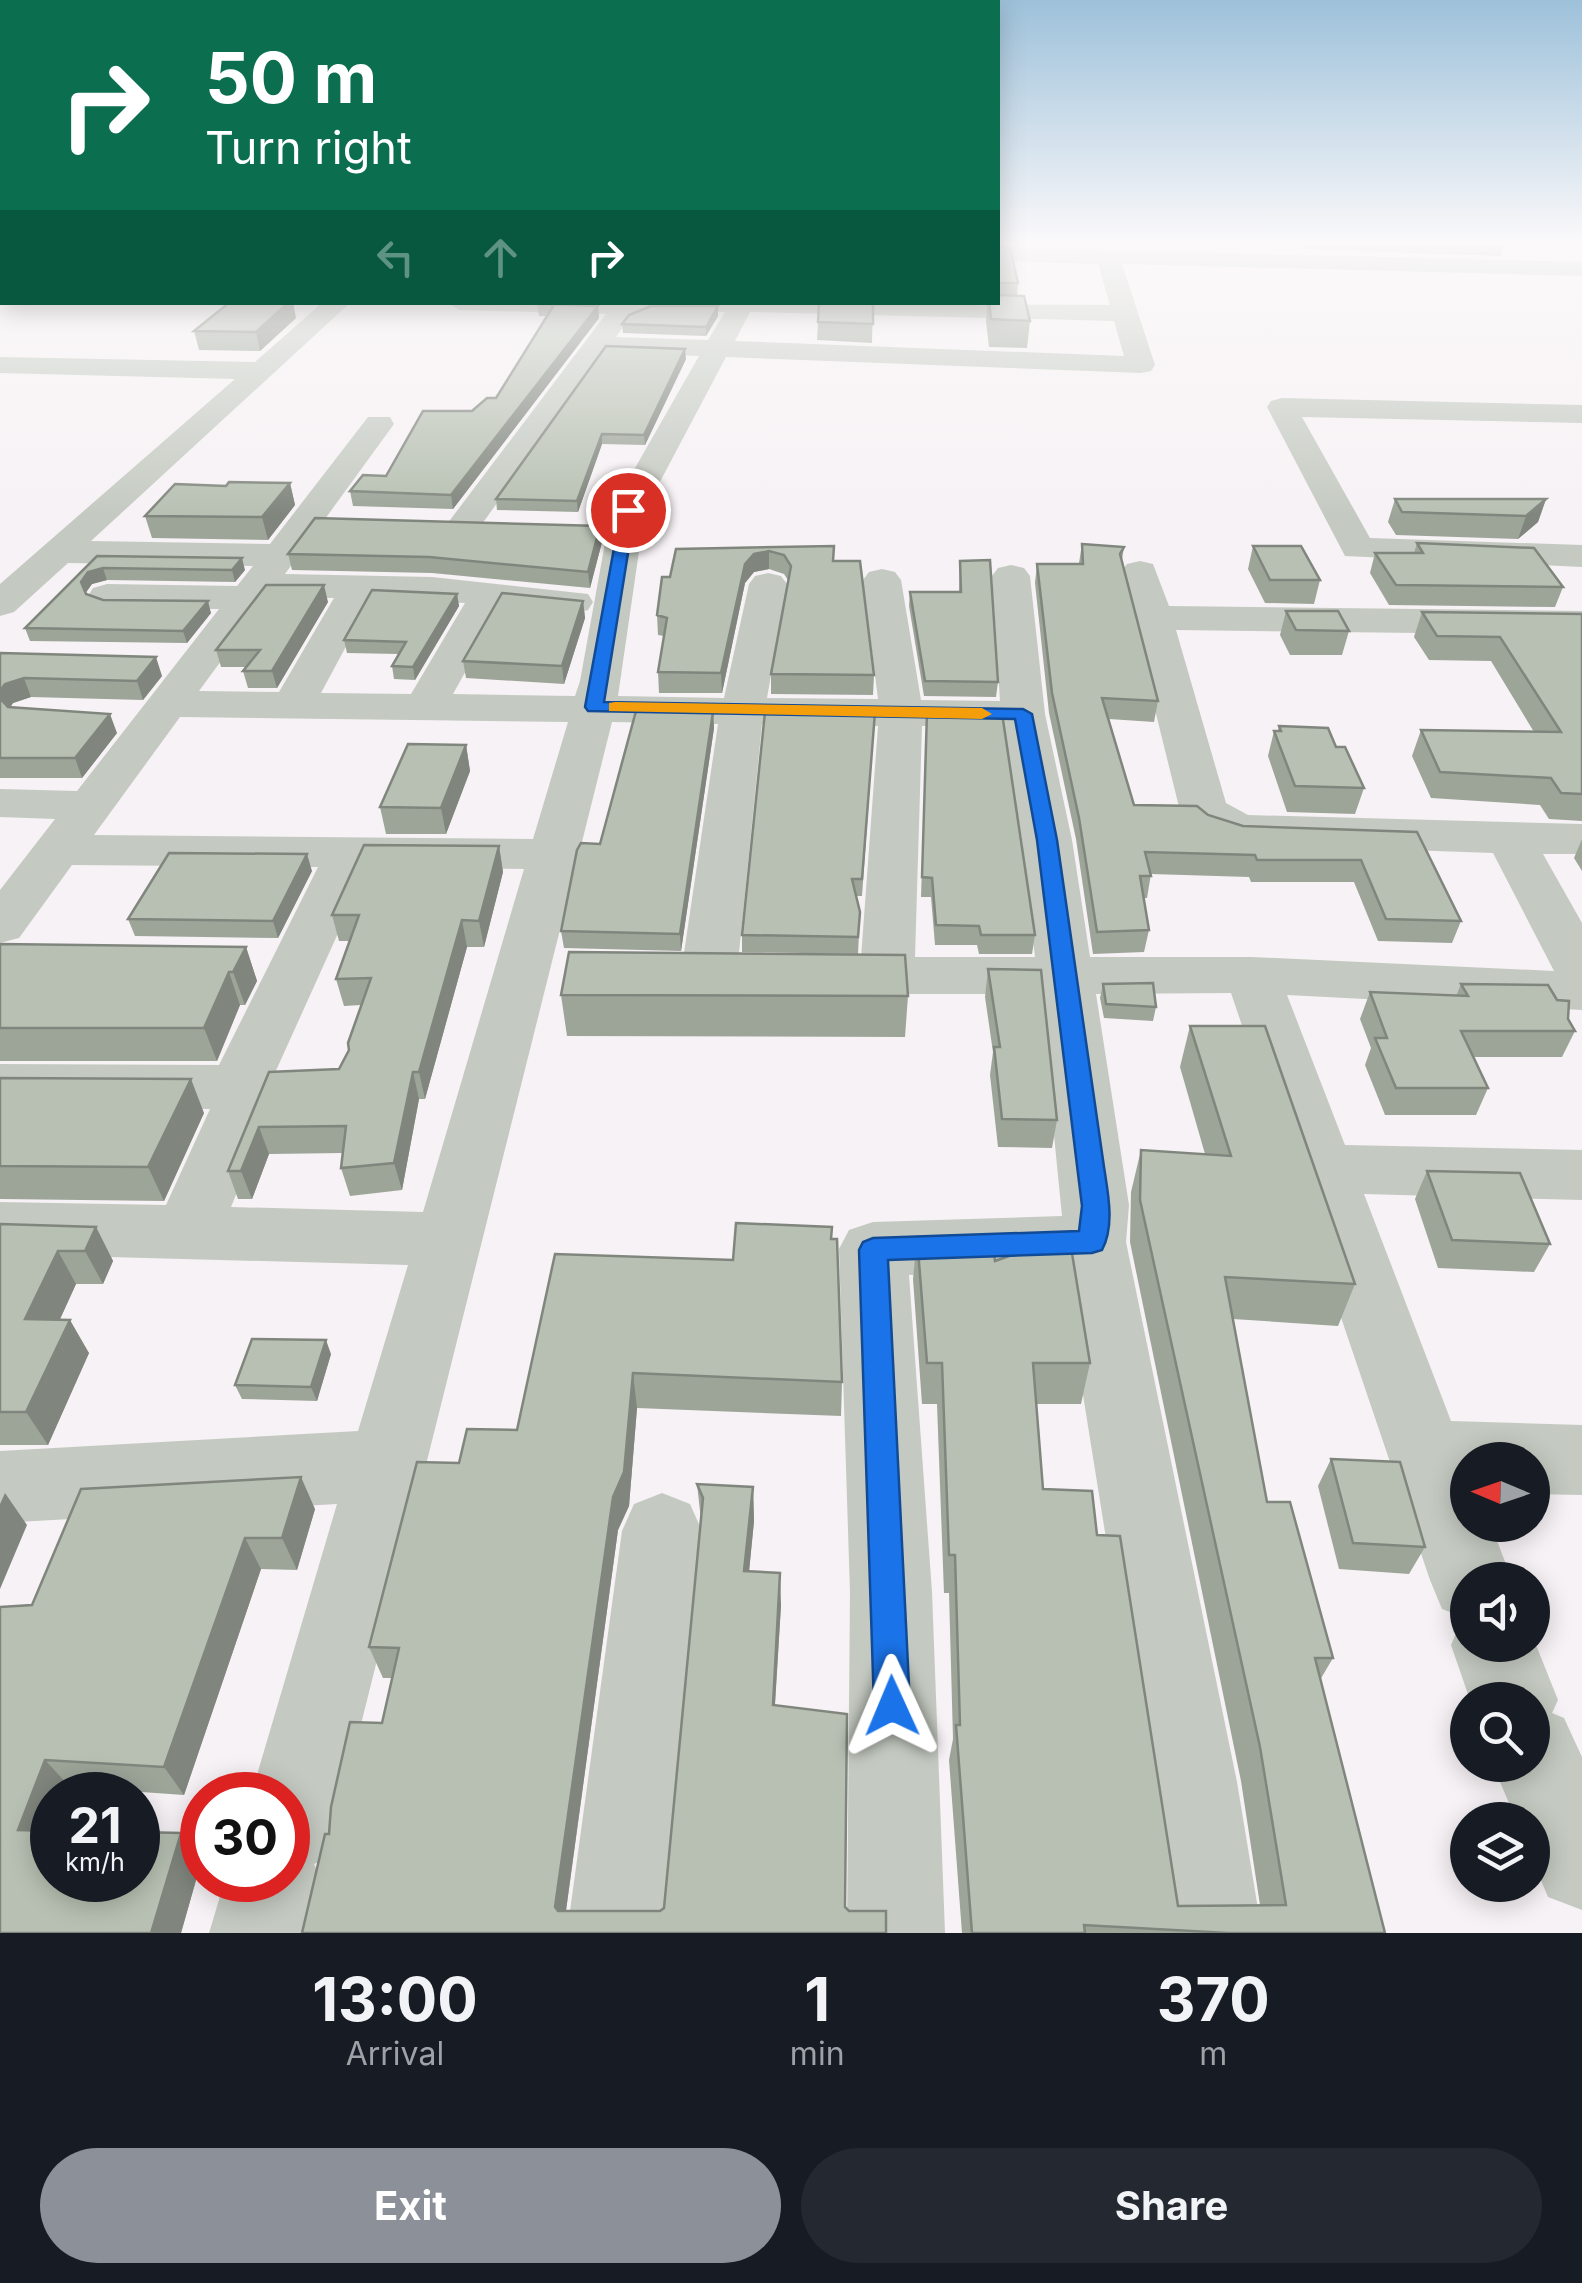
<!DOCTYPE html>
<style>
:root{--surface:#171b24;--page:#242831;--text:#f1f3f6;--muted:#9ea1a6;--accent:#8c9099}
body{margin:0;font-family:Inter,sans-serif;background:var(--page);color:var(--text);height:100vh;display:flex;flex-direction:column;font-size:38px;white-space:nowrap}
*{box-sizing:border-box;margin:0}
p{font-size:32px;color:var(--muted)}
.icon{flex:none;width:55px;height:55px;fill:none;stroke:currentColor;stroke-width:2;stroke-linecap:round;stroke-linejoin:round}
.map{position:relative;height:1933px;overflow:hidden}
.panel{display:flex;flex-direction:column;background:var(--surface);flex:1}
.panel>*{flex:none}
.hud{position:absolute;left:0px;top:0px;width:1000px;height:305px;box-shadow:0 5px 25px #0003;background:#0b6e4f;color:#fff;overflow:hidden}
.needle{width:65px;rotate:272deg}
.controls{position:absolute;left:1450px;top:1442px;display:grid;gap:20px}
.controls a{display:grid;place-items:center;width:100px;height:100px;border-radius:50%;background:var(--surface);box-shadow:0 5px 25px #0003;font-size:50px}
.speed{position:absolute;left:30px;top:1772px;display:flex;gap:20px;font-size:50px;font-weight:700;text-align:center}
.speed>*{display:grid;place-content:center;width:130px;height:130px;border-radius:50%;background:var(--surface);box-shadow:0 5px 25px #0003;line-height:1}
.speed small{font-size:25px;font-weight:400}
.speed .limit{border:15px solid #d22;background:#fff;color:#111}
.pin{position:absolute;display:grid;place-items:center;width:85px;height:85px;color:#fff;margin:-42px;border:5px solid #fff;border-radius:50%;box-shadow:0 2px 10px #0007}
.me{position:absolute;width:110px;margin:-55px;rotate:359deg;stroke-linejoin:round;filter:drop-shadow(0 0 8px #0008)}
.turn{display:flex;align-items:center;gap:35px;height:210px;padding:0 40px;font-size:45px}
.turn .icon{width:130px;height:130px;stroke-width:2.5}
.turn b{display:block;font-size:70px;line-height:85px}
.lanes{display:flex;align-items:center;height:95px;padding:0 40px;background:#0003;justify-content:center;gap:50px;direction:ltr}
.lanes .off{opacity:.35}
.eta{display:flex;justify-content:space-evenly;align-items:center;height:170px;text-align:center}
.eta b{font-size:60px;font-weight:700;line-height:70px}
.button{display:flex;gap:20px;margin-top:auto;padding:20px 40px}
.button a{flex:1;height:115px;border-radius:60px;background:var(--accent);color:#fff;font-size:40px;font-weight:700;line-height:115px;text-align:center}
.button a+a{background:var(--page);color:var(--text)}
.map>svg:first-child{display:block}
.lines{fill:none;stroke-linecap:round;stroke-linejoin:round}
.minor{fill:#c4cac1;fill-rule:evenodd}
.wall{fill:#9da599}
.shaded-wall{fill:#80867d}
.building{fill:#b7c0b2;stroke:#80867d;stroke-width:2.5}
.route{fill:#1a73e8;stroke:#114b97;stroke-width:2.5}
.slow{fill:#f59e0b}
</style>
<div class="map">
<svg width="1582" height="1933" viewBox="0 0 1582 1933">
<rect width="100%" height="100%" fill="#f7f2f5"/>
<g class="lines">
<path class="minor" d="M998 247 1582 262V276L1122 264 1155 365 1151 371 1141 373 726 357 645 510 618 696 724 698 749 584 755 576 768 573 781 576 787 584 767 698 878 699 863 580 869 572 882 569 895 572 901 580 921 700 1000 701 992 576 998 568 1011 565 1024 568 1030 576 1045 714 1072 840 1090 957H1252L1554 971 1493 853 1238 844C1217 838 1193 829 1180 811L1121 572 1127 564 1140 561 1153 564 1169 606 1582 611V635L1176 630 1226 803 1248 815 1582 824V854H1543L1582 923V1010L1287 995 1345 1145 1582 1150V1200L1364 1194 1451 1421 1582 1425V1495L1532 1494V1460H1468V1525H1491L1512 1580H1468V1645H1532V1635L1558 1700 1552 1713 1564 1718 1582 1757V1910L1548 1897 1532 1859V1820H1516L1493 1765H1532V1700H1470L1451 1645 1463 1617 1442 1609 1430 1580 1231 993 1096 994 1129 1205 1126 1242 1237 1782 1262 1933H1164L1145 1782 1063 1270 909 1275 932 1592 945 1933H847L850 1592 839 1249 849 1230 873 1222 1062 1216 1040 994H835L815 989 807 976 815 963 861 958 878 726 762 724 737 973 729 986 709 991 689 986 681 973 718 724 612 722 335 1828 321 1861 314 1864 321 1880 307 1933H209L225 1880H288V1795H251L337 1504 0 1523V1451L358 1431 408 1265 0 1254V1202L166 1205 210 1109 0 1108V1064L219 1065 318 867 72 865 19 938 0 943V890L55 819 0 817V789L77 791 219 609 107 608 93 604 88 596 93 588 107 584 237 586 253 566 68 563 14 612 0 616V584L235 379 0 373V357L255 362 323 302H351L91 541 270 544 368 417H390L394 424 285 574 432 577 588 594 593 602 588 610 574 614 502 606 453 694 575 696 580 681 611 510 699 356 605 352 477 531 465 535 453 531 447 524 606 314 459 310 447 302 1110 305 1098 264 998 261ZM651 311 725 312 708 340 616 337 627 321ZM750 312 1114 321 1124 356 735 341ZM268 597 334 598 279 692 199 691ZM372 598 465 603 411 694 321 693ZM180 717 568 722 533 839 94 835ZM922 726H1003L1022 840 1035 957H915ZM368 867 524 869 423 1212 231 1207 280 1087 274 1075Z
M1282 398 1582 405V423L1302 417 1370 538 1582 545V567L1345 556 1267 407 1271 401Z
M662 1493 690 1504 702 1531 665 1933H567L622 1531 634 1504Z"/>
</g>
<path class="wall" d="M998 246 1018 283 1017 295 1030 321 1027 348 989 347 986 322 987 302H998Z
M1299 246H1504L1501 256 1302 249Z
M873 302 872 343 817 340 818 322Z
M537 304 598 306 599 318 453 509 353 506 350 491 386 476 472 411 496 398 546 316H539Z
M718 306V316L706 336 623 333 622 324Z
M296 318 260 351 199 350 194 331Z
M686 359 645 445 602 444 578 512 497 510 496 499Z
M290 483 295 505 268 540 152 538 145 516 226 486Z
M1395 499H1546L1538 522 1518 539 1396 535 1388 522Z
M600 526 602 542 590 588 432 573 292 570 288 554Z
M1417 543 1563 587 1555 607 1389 605 1370 573 1375 553H1414Z
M1082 544 1124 547 1122 560 1158 701 1154 722 1109 719 1134 805 1208 815 1243 826 1417 832 1461 921 1452 943 1378 941 1354 882H1251L1249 877 1151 874 1147 898H1144L1149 930 1144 952 1093 954 1076 839 1049 713 1035 583 1037 564 1079 563Z
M834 546V561L874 675 873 695 771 694V674L788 580 784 574 769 569 754 572 745 583 722 693H659L658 672 664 636 658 635 657 615 670 577 676 549Z
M1253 546 1320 580 1314 604 1265 603 1248 569Z
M97 556 245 570 235 582 107 580 92 584 85 593 103 600 211 613 187 643 30 641 25 628Z
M960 561 998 682 996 697 924 696 909 606 910 592H959Z
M457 594 459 606 415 680 394 679 392 666 399 654 347 653 344 640Z
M583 601 585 618 564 684 466 678 463 661Z
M328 602 277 688H248L243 671 246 667H221L216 650Z
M1286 611 1349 631 1342 655H1290L1280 635Z
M1422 612 1582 614V821L1549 819 1540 805 1431 798 1412 756 1421 730 1534 732 1491 661 1429 660 1414 637Z
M0 653 162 676 143 700 31 697 13 703 10 708 117 733 82 778H0Z
M713 712 714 728 681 951 564 948 561 931 600 844Z
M875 712 862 896H856L860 912 858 954 742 952V935Z
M927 712 1035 935 1032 954H979L977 945H935L931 897H921Z
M1279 726 1336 747 1364 788 1355 814 1287 812 1268 756 1274 731H1278Z
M466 745 470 771 446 834H386L380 807Z
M1582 839V871L1574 858Z
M499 846 503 872 484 947H467L425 1099H419L402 1190 350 1196 341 1168 343 1153 269 1154 252 1199H238L228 1171 269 1072 339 1069 349 1050 361 1005 344 1006 336 979 350 941H339L332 915Z
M312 871 278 938 135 936 128 919Z
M0 944 246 947 257 981 245 1005H240L217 1061H0Z
M988 969 1057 1120 1052 1148 998 1147 990 1075 993 1052 985 997Z
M1103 984 1156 1007 1153 1021 1104 1018 1100 998Z
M1461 984 1568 1019 1575 1031 1562 1057H1474L1488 1088 1476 1115H1385L1365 1065 1371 1048 1360 1019 1370 992 1456 996Z
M561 995 908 996 905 1037 567 1036Z
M1190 1026 1355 1284 1338 1326 1233 1319 1267 1502 1333 1658 1320 1680 1385 1933H962L949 1760 953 1739 949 1593H944L937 1404H922L913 1279 917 1237 995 1261 1090 1363 1081 1404H1036L1043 1489 1097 1535 1178 1906 1260 1905 1241 1781 1130 1242 1131 1192 1141 1150 1205 1154 1180 1067Z
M0 1078 204 1113 164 1201 0 1199Z
M1427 1171 1550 1244 1534 1272 1438 1268 1415 1199Z
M0 1224 96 1227 113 1261 103 1284H76L60 1319 89 1353 48 1445H0Z
M831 1239 842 1382 841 1416 637 1408 629 1506 618 1530 566 1911H660L664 1908 701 1520 697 1484 753 1487 754 1521 749 1571 781 1605 775 1705 845 1907 302 1933 329 1834 382 1723 392 1678H383L369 1647 459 1463 517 1430 733 1260Z
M331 1354 317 1401 242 1399 235 1385Z
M1331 1459 1425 1547 1409 1574 1339 1569 1318 1486Z
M315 1509 297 1570 261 1569 184 1795 70 1787 52 1795V1880L202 1859 181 1933H0L32 1605Z"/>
<path class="shaded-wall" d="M289 302H293L296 318 260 351 256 332Z
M598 306 599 318 453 509 451 495Z
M718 306V316L706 336V327Z
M685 349 686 359 645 445 644 435Z
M602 434V444L578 512 577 501Z
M290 483 295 505 268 540 262 517Z
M1546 499 1538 522 1518 539 1526 516Z
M600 526 602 542 590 588 588 572Z
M769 551V569L754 572 745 583 722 693 721 673 745 564 754 554Z
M242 558 245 570 235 582 232 570Z
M103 568 107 580 92 584 85 594 81 582 88 572Z
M324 585 328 602 277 688 272 671Z
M457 594 459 606 415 680 413 667Z
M208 601 211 613 187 643 183 631Z
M583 601 585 618 564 684 562 666Z
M156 657 162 676 143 700 137 681Z
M24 678 31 697 13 703 5 714 0 701V691L5 684Z
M713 712 714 728 681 951 680 934Z
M110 714 117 733 82 778 75 758Z
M466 745 470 771 446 834 441 808Z
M499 846 503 872 484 947 479 921Z
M307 854 312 871 278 938 273 921Z
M462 920 467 947 425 1099 419 1072Z
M246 947 257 981 245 1005 233 972Z
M229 972 240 1005 217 1061 204 1028Z
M413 1072 419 1099 402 1190 394 1163Z
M191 1079 204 1113 164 1201 148 1167Z
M259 1127 269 1154 252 1199 241 1171Z
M96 1227 113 1261 103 1284 85 1251Z
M58 1251 76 1284 45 1352 25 1319Z
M70 1320 89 1353 48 1445 26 1412Z
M326 1340 331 1354 317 1401 311 1387Z
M633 1373 637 1408 629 1506 618 1530 563 1932 555 1907 613 1497Z
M301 1477 315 1509 297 1570 282 1538Z
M753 1487 754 1521 746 1603 744 1571Z
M5 1493 27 1525 0 1589V1504Z
M245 1538 261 1569 184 1795 164 1767Z
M780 1573 781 1605 773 1735V1705Z
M45 1760 70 1787 67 1795H52V1836L18 1830Z
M181 1833 202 1859 181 1933H151Z"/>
<path class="building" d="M998 246 1010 248 1018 283H998Z
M998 295 1024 296 1030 321 991 319 989 302H998Z
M230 302H289L256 332 194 331Z
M819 302H873V324L818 322Z
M537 304 598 306 451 495 350 491 363 475 386 476 423 411H472L487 398H496L554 305Z
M651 306H718L706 327 622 324 629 315Z
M606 346 685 349 644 435 602 434 577 501 496 499Z
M229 482 290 483 262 517 145 516 175 484 226 486Z
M1395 499H1546L1526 516 1402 512Z
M315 518 600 526 588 572 429 557 288 554Z
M1417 543 1534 548 1563 587 1396 585 1375 553H1423Z
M1082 544 1124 547 1120 554 1158 701 1102 698 1134 805 1197 806 1208 815 1243 826 1417 832 1461 921 1386 919 1361 860H1257L1255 855 1145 852 1151 876H1140L1149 930 1097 932 1079 818 1052 693 1037 564H1083Z
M834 546 833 561H860L874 675 771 674 791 566 784 555 769 551 754 554 745 564 721 673 658 672 667 618 657 615 662 577H670L676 549Z
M1253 546H1301L1320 580H1270Z
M97 556 242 558 232 570 103 568 88 572 81 582 86 594 103 600 208 601 183 631 25 628Z
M990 560 998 682 925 681 910 592H961L960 561Z
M266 585H324L272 671H243L260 650H216Z
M372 590 457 594 413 667 392 666 406 642 344 640Z
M502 593 583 601 562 666 463 661Z
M1286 611H1338L1349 631 1296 630Z
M1422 612 1582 614V794L1561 793 1551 778 1440 772 1421 730 1561 732 1500 637 1437 636Z
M0 653 156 657 137 681 24 678 5 684 0 691Z
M0 698 8 707 110 714 75 758H0Z
M636 711 713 712 680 934 561 931 577 850 581 843 600 844Z
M765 712H875L862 879H852L860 912 858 937 742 935Z
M927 712 1002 713 1035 935H981L979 926 936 925 932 878 922 877Z
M1279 726 1328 728 1336 747H1345L1364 788 1295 786 1274 731H1281Z
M408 744 466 745 441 808 380 807Z
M364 845 499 846 479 921 462 920 419 1072H413L394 1163 341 1168 346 1126 259 1127 241 1171H228L269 1072 339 1069 349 1050 348 1043 371 978 336 979 359 915H332Z
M169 853 307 854 273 921 128 919Z
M0 944 246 947 233 972H229L204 1028H0Z
M569 952 905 955 908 996 561 995Z
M988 969 1041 970 1057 1120 1002 1119 994 1047H1000Z
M1153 983 1156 1007 1106 1004 1103 984Z
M1461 984 1548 985 1557 1000 1569 1001 1568 1019 1575 1031H1461L1488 1088H1396L1375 1038H1387L1370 992 1468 996Z
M1190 1026H1265L1355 1284 1225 1277 1267 1502H1290L1333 1658H1315L1385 1933H1228L1084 1925 1085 1933H972L956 1725H960L955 1555H949L942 1363H927L917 1237 991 1235 995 1261 1069 1235 1090 1363H1033L1043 1489 1092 1491 1097 1535 1120 1536 1178 1906 1286 1905 1260 1747 1140 1200 1141 1150 1231 1156Z
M0 1078 191 1079 148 1167 0 1166Z
M1427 1171 1520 1173 1550 1244 1452 1240Z
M736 1223 832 1227 831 1239H837L842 1382 633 1373 624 1472 613 1497 555 1907 558 1911H660L664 1908 703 1498 697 1484 753 1487 744 1571 780 1573 773 1705 847 1714 845 1907 849 1911H886V1933H302L325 1834H329L331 1807 350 1722 382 1723 399 1648 369 1647 417 1462 459 1463 467 1429 517 1430 555 1254 733 1260Z
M0 1224 96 1227 85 1251H58L25 1319 70 1320 26 1412H0Z
M252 1339 326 1340 311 1387 235 1385Z
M1331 1459 1400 1462 1425 1547 1353 1543Z
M301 1477 282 1538H245L164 1767 45 1760 18 1830 52 1831V1880H138V1832L181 1833 151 1933H0V1607L32 1605 81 1489Z"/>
<linearGradient id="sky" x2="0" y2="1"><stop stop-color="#9dc1da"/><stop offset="0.47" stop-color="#fbf9fa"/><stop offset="1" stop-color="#fbf9fa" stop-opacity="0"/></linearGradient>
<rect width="1582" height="516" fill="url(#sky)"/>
<path class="route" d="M628 506 635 510 604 702 1023 709 1032 714 1057 840 1104 1167C1108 1193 1115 1226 1102 1250L1092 1253 888 1260 910 1706 905 1719 892 1724 879 1719 874 1706 859 1250 863 1242 873 1238 1079 1231 1082 1206 1037 840 1015 719 588 711 585 707 621 510Z"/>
<path class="slow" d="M615 702 982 708 992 714 982 719 609 711V703Z"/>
</svg>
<div class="controls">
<a><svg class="needle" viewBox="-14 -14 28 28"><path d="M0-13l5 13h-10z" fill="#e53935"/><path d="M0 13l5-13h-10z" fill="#9ea1a6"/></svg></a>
<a><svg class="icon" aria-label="sound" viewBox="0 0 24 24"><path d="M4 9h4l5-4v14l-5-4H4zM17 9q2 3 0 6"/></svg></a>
<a><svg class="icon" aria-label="search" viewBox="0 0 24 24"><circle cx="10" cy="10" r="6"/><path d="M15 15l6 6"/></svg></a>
<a><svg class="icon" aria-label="layers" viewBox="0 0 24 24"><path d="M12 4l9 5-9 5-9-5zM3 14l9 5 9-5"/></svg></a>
</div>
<div class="speed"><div>21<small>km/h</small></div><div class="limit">30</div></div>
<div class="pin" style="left:628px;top:510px;background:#d93025"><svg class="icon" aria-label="arrive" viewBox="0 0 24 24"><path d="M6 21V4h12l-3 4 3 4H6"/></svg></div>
<svg class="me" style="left:892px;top:1706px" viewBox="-20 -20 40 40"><path d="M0-17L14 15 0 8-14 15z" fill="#1a73e8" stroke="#fff" stroke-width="4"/></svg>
<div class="hud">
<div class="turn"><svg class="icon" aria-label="right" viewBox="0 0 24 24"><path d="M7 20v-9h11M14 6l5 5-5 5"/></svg><div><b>50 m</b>Turn right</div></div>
<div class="lanes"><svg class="icon off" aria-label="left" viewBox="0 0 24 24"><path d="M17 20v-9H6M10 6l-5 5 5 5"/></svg><svg class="icon off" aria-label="ahead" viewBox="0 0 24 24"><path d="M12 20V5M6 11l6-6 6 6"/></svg><svg class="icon" aria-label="right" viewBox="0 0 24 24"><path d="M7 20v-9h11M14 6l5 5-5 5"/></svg></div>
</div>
</div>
<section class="panel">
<div class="eta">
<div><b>13:00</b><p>Arrival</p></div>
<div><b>1</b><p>min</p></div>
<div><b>370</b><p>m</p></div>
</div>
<div class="button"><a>Exit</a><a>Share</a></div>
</section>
